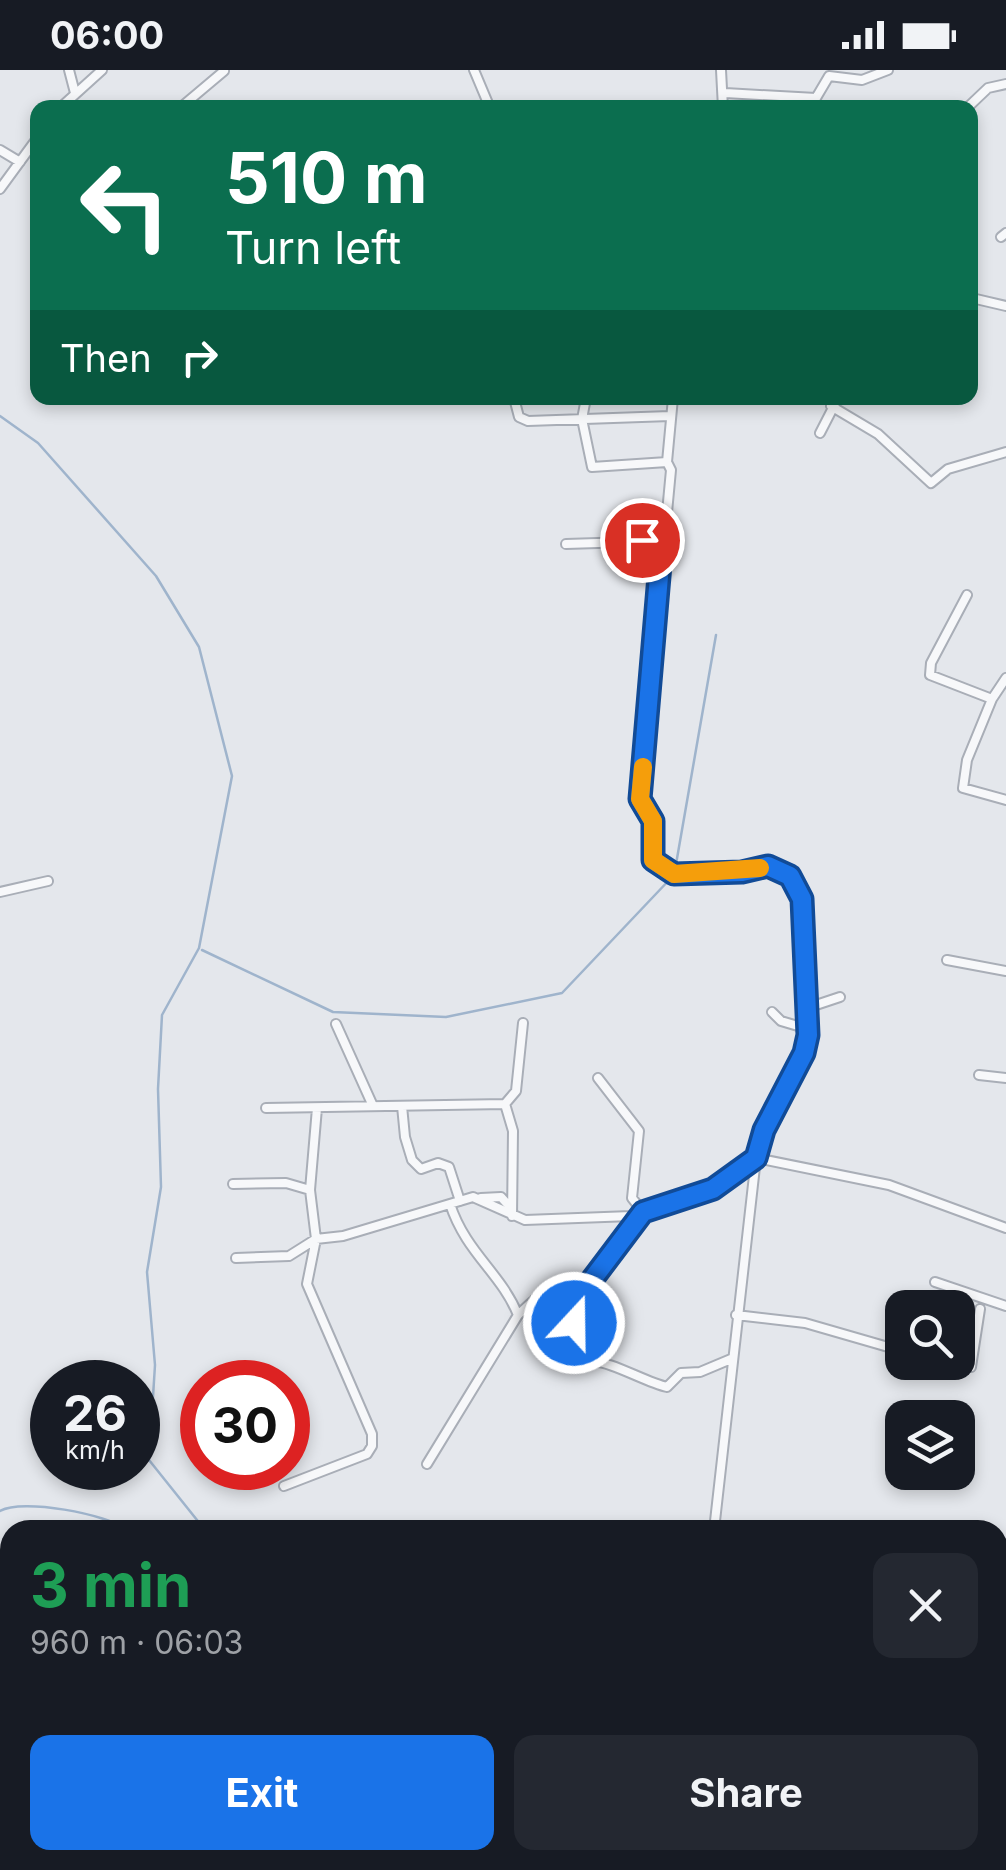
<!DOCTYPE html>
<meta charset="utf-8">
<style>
:root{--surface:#171b24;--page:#242831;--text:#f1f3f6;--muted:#9ea1a6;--accent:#1a73e8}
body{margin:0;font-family:Inter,sans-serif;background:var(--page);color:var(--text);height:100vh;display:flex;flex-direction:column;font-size:38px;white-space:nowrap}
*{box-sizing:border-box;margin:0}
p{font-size:32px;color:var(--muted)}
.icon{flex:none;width:55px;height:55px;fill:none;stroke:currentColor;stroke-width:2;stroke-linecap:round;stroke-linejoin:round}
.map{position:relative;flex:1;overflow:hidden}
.sheet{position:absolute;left:0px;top:1450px;width:1008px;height:350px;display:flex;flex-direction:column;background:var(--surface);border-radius:30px 30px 0 0;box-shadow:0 5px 15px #0003}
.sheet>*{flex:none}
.hud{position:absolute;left:30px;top:30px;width:948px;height:305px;border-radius:20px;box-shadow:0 5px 15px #0003;background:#0b6e4f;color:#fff;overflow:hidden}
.buttons{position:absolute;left:885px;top:1220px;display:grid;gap:20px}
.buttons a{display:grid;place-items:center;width:90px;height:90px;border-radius:20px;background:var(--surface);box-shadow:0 5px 15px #0003;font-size:50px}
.speed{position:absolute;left:30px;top:1290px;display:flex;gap:20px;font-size:50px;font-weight:700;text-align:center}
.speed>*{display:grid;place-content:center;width:130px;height:130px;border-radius:50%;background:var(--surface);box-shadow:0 5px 15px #0003;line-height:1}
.speed small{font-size:25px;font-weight:400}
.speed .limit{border:15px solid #d22;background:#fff;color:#111}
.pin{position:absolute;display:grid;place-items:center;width:85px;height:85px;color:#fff;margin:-42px;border:5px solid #fff;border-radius:50%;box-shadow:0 2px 10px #0007}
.me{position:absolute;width:110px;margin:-55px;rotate:21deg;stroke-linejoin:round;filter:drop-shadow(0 0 8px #0008)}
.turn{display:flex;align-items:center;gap:35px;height:210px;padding:0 30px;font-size:45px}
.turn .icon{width:130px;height:130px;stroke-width:2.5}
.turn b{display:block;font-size:70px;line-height:85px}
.then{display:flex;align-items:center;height:95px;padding:0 30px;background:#0003;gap:20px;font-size:38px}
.round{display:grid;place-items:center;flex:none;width:105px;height:105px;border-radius:20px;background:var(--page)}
.overview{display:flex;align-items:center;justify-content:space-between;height:170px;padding:0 30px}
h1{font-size:60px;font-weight:700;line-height:75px;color:#1e9e55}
.button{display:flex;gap:20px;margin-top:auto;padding:20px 30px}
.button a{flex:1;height:115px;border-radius:20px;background:var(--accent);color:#fff;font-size:40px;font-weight:700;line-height:115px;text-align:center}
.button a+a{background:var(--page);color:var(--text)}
.status{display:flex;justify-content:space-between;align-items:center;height:70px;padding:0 50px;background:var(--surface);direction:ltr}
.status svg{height:28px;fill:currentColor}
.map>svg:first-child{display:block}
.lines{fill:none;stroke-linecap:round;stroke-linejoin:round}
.stream{stroke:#9fb4cc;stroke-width:2.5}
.minor-casing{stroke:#a9aeb7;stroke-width:12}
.minor{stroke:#f7f8fa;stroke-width:8}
.route-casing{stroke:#114b97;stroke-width:25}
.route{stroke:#1a73e8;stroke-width:18}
.slow{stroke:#f59e0b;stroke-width:18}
</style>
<div class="status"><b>06:00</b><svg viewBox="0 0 49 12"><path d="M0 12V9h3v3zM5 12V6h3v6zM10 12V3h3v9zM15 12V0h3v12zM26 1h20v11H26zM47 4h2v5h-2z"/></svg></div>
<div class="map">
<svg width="1006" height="1800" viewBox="0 0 1006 1800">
<rect width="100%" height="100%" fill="#e4e7ec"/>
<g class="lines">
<path class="stream" d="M0 346 38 373 156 506 199 577 232 706 199 878 162 945 158 1019 161 1117 147 1202 155 1295 149 1390 205 1460
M675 800 716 565
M202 880 333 942 446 947 562 923 672 807
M0 1441C22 1428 107 1444 128 1460
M586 1790 592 1800"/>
<defs>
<path id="minor" d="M69 0 75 23
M474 0 490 38
M721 0 723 38
M725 23 816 28 829 6 862 10 888 0
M60 38 102 0
M180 38 224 1
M967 38 988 18 1006 14
M0 80 20 92
M0 119 38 67
M1001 167 1006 163
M976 229 1006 236
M514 328 519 347 528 351 670 346
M586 328 582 349 592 397 667 392
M673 328 667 392 671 400 640 729 653 751V791L674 804 768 796 790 805 801 829 807 940
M831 336 878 364 931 413 948 399 1006 382
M820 363 838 328
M566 474 661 471
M967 525 931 593 930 605 992 629 967 690 963 718 1006 730
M992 629 1006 608
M0 822 48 811
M947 890 1006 901
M772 942 781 951 808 959
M336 954 373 1036
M979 1005 1006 1008
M505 1034 513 1061 512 1146
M505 1034 516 1021 523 953
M402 1036 405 1067 412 1090 421 1099 438 1093 449 1097 460 1131
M266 1038 505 1034
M233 1114 286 1113 310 1120
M481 1128 501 1127 511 1138
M236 1188 289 1186 316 1169 343 1166 473 1127 525 1150 631 1146 713 1119 756 1088 889 1115 1006 1158
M935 1212 1006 1236
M518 1245C555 1210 539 1226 579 1227
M736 1245 805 1253 902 1281
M576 1273 579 1227 643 1142 632 1128 639 1061 598 1008
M592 1292C609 1290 645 1312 667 1317L681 1303 700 1302 731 1289
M942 1292 971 1297 980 1239
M427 1394 518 1245C501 1203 466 1183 450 1134
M284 1416 367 1384 372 1376V1364L307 1214 316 1169 310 1120 317 1038
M714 1460 756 1088 764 1061 804 983 807 938 840 927
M998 1473 1006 1475
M0 1584 10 1586
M998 1638 1006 1639
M0 1644H10
M998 1716 1006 1717
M0 1719 10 1721
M998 1780 1006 1776
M70 1790 74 1800
M174 1790 176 1800
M515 1790V1800
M696 1790 698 1800
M27 1800 56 1790
M819 1800 821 1790
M964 1800 976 1790"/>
</defs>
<use href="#minor" class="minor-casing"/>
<use href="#minor" class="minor"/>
</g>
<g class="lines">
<defs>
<path id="route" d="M574 1253 579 1227 643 1142 713 1119 756 1088 764 1060 804 983 808 965 802 829 790 806 768 796 742 802 674 804 653 790V751L640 729 662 471 642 470"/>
</defs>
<use href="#route" class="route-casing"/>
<use href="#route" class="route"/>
<path class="slow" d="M643 697 640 729 653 751V790L674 804 760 798"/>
</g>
</svg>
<div class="buttons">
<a><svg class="icon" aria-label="search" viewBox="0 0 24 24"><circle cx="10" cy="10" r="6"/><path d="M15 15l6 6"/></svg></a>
<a><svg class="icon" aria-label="layers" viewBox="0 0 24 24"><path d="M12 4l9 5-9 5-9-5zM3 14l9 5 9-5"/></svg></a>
</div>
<div class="speed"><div>26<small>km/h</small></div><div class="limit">30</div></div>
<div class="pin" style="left:642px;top:470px;background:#d93025"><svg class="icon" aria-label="arrive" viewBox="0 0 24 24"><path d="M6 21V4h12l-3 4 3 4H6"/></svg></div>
<svg class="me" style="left:574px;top:1253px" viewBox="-20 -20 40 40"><circle r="17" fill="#1a73e8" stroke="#fff" stroke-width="3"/><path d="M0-11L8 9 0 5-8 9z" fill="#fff"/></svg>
<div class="hud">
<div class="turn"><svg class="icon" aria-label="left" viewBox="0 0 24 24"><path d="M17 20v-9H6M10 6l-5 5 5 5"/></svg><div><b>510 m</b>Turn left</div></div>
<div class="then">Then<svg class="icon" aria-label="right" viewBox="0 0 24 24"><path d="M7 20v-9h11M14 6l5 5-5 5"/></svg></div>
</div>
<section class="sheet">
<div class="overview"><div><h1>3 min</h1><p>960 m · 06:03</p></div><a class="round"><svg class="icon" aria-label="close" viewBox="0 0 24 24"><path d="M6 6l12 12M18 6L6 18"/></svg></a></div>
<div class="button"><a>Exit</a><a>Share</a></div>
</section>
</div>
